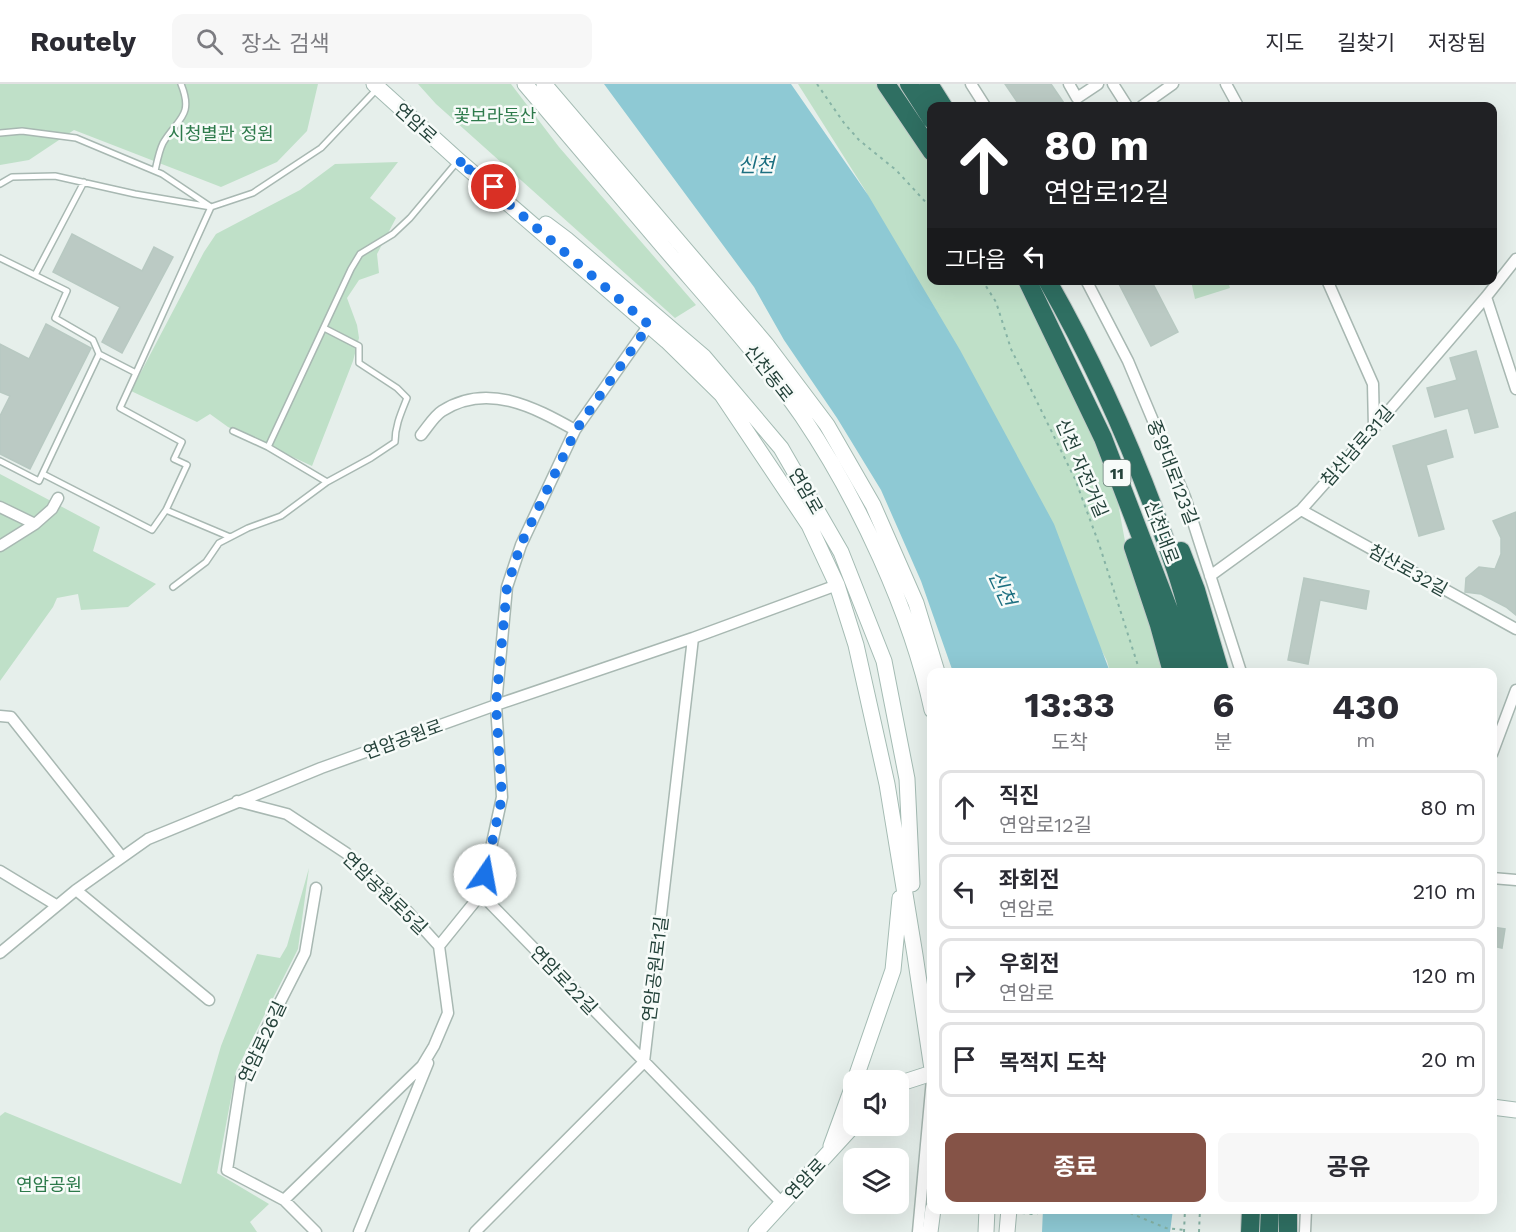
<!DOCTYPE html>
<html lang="ko">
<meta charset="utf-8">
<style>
:root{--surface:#fff;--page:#f7f7f7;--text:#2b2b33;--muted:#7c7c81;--line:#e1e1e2;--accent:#855347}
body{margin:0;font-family:"Work Sans","Noto Sans KR",sans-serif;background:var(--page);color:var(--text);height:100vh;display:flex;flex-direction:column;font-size:22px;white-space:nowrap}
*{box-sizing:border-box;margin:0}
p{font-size:20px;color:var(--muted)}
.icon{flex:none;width:33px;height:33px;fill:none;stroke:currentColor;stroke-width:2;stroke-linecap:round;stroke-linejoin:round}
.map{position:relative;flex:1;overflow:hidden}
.drawer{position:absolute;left:927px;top:584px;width:570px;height:546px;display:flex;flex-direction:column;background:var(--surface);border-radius:12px;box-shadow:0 6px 24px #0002}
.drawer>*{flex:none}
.banner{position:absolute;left:927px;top:18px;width:570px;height:183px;border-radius:12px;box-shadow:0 6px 24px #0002;background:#202124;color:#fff;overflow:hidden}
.buttons{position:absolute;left:843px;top:986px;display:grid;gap:12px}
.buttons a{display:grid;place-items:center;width:66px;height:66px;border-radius:12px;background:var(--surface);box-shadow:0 6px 24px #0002;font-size:30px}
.pin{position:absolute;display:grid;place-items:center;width:51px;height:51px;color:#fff;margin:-26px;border:3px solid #fff;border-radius:50%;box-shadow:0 2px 6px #0007}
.me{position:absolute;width:66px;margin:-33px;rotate:12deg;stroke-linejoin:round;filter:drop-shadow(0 0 4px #0008)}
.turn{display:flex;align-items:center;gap:21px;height:126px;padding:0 18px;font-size:27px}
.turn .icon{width:78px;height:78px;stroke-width:2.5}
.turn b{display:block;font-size:42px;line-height:51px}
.then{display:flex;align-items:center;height:57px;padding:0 18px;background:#0003;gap:12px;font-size:22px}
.eta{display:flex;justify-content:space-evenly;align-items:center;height:102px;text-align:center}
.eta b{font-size:36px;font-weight:700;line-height:42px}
.button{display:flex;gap:12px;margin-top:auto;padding:12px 18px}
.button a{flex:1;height:69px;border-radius:12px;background:var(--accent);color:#fff;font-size:24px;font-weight:700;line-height:69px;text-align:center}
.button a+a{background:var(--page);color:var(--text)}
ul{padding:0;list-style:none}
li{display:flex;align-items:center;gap:18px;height:75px;margin:0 12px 9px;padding:0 6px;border:3px solid var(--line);border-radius:12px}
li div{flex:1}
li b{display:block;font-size:22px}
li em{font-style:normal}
header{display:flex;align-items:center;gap:36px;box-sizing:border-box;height:84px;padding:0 30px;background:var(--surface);border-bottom:2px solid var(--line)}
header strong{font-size:28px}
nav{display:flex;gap:33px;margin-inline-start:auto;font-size:21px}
.search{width:420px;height:54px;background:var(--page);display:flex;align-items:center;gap:15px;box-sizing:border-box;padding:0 21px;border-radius:12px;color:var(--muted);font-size:22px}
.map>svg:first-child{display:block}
.green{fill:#bfe0c8}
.water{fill:#8ec9d4}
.building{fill:#bbcac4;stroke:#b8c9c2;stroke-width:1.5}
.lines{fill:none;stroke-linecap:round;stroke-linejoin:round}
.lane-casing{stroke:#a8b8b2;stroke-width:8}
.street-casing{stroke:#a8b8b2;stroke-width:13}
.secondary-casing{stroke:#a4bbb3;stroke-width:17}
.highway-casing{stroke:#c2cac8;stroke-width:20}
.path{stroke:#86b3a5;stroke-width:2;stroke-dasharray:3 4.5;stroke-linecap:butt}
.lane{stroke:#fff;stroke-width:5}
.street{stroke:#fff;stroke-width:10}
.secondary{stroke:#fff;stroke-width:15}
.highway{stroke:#2f6f62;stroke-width:18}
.route{stroke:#1a73e8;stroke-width:10;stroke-dasharray:0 18}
.labels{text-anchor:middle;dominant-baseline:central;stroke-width:5;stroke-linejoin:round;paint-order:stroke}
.shield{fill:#f7fbf9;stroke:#637a73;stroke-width:1.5}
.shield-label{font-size:16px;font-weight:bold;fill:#24423a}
.park-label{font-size:18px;fill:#2d7a4b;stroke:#f7fbf9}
.street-label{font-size:18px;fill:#24423a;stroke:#f7fbf9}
.water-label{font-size:20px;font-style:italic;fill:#1c6f80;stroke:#f7fbf9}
</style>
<header>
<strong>Routely</strong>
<div class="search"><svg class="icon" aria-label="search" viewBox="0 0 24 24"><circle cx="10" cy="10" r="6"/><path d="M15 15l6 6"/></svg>장소 검색</div>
<nav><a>지도</a><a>길찾기</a><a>저장됨</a></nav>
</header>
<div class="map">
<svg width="1516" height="1148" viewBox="0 0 1516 1148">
<rect width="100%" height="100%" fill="#e6efeb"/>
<path class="green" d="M0 0H318L307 47 277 78 221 103 74 46 29 76 0 81Z
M418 0H511L559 63 696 221 675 234 436 20Z
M798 0H903L932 44V196L1023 197 1112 387 1127 468 1166 588H1110L1107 577 865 106Z
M398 78 370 114 396 134 377 170 379 189 359 196 347 214 357 241 359 254 353 277 312 382 228 343 210 330 197 338 131 307 204 168 216 150 300 106 335 80Z
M1191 197H1228L1230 204 1195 215Z
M0 390 100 443 93 467 156 500 128 523 81 526 78 510 57 514 53 523 0 597Z
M309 784 298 865 236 987 217 1089 269 1120 250 1138 257 1148H0V1032L5 1028 181 1100 221 962 257 870 280 874 287 862Z"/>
<path class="water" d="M604 0H791L868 111 960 266 1054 440 1110 588H953L921 497 881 406 837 334 784 256 754 203Z
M1043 1125H1173L1170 1148H1042Z"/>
<path class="building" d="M1005 0H1051L1066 22H1020Z
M72 150 142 187 154 163 173 173 122 269 102 258 120 223 53 188Z
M1117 196H1151L1178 248 1151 262Z
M46 240 91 264 30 385 0 370V332L10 312 0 308V260L29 275Z
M1476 267 1498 343 1475 349 1468 324 1435 333 1427 304 1457 296 1450 274Z
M1446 346 1453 373 1426 381 1444 445 1419 452 1393 362Z
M1516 428V531L1506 523 1481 510 1465 508 1466 494 1479 483 1495 485 1501 470V454L1493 437Z
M1304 494 1369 507 1366 525 1320 516 1308 580 1288 576Z
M1492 843 1505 845 1502 864 1492 862Z"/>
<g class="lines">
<defs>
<path id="lane" d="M0 49 22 47 76 54 162 90 211 123 136 289 99 270
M155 87C157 78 159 67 163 59 178 34 194 32 181 0
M0 100 12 93 55 92 135 110 211 123 253 109 321 64 376 6
M0 174 67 207 55 234 93 256 99 270 39 397 0 377
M35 191 84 98
M233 347 268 363 351 185 360 170 393 150 410 134 457 78
M268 363 327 398 371 374 395 358C395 342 401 329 407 314L397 304 359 279V262L324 244
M43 390 152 446 166 426 187 381 174 375 182 358 120 324 136 289
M166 426 230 453
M173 503 206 478 219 459 248 444 281 432 327 398"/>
<path id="street" d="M971 0 985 22
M1069 0 1077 14 1098 0
M1113 0 1127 22
M1226 0 1238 22
M1142 22 1173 0
M1086 196 1128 277 1185 413 1241 588
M1327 196 1373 300 1374 344
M1486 213 1516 305
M649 241 575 346 521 461 507 503 496 621 502 713 481 810 782 1119
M421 351C427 344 434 332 442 327 487 298 534 323 575 346
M0 423 35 440 52 425 58 414
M1301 426 1516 545
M0 462 35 440
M1210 492 1301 426 1374 344 1486 213 1516 175
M0 632 11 633 122 773
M1492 670 1516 606
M237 717 287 730 346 769 399 818 439 862 448 929 434 962 422 982 284 1116
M0 787 56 821
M1492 794 1516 796
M316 804 305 869 241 995 227 1086 284 1116 316 1148
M76 806 209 916
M439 862 481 810
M0 869 76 806 148 755 321 684 496 621 693 554 837 501
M359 1148 428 979
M475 1148 644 978 693 554
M918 1148 932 995
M1305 1148 1306 1125"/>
<path id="secondary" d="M374 0 458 76 667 257 722 311 809 441 837 501 856 561 887 700 915 871 932 985
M525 0C574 58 623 116 672 173 717 225 763 276 802 332 858 415 911 528 932 626
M544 0 766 260 827 341 873 421 916 519 937 588
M546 140 566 155 704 273 781 364 841 468 884 577 907 695 912 800
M855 996 893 886 900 814
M898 1000 932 989
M1492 1023 1516 1026
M831 1062 854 999
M756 1148 854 1041
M930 1148 933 1125
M986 1148 987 1125
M1007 1148 1009 1125"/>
<path id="highway" d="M886 0 932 68
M909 0 932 36
M929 0 943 22
M1027 196 1103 354 1177 547 1187 588
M1047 196C1100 289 1142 386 1176 487 1187 520 1195 555 1204 588
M1133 463 1159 541 1172 588
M1181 467 1196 506 1220 588
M1250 1148 1251 1125
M1269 1148 1270 1125
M1288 1148V1125"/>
</defs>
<use href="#lane" class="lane-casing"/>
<use href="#street" class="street-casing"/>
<use href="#secondary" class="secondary-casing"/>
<use href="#highway" class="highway-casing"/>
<path class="path" d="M817 0 844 39 859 56 896 86 932 125
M982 196 996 218 1011 265 1075 395 1099 460 1140 588
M1108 1125 1130 1129 1166 1144 1184 1146
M1022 1129 1032 1130 1066 1125
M1184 1148 1185 1125
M1199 1148 1200 1125"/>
<use href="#lane" class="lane"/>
<use href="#street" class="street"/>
<use href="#secondary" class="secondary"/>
<use href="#highway" class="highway"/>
</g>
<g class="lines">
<path class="route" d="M485 791 502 713 496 621 507 503 521 460 576 346 649 241 458 76 494 103"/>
</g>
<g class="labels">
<rect class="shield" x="1103.5" y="376" width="27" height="26" rx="4.5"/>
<g class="shield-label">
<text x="1117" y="389">11</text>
</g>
<g class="park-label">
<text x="495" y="31">꽃보라동산</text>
<text x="221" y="49">시청별관 정원</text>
<text x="49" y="1100">연암공원</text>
</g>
<g class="street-label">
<text transform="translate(416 39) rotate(42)">연암로</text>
<text transform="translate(769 289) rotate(52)">신천동로</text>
<text transform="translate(1357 362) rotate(-49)">침산남로31길</text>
<text transform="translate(1082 384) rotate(67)">신천 자전거길</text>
<text transform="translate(1173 388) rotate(69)">중앙대로123길</text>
<text transform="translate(806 407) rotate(60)">연암로</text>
<text transform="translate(1162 448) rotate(69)">신천대로</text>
<text transform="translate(1408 486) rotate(29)">침산로32길</text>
<text transform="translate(403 655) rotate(-20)">연암공원로</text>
<text transform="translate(385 809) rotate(44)">연암공원로5길</text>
<text transform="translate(655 885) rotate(-83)">연암공원로1길</text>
<text transform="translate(564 896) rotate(46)">연암로22길</text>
<text transform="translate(262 958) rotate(-65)">연암로26길</text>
<text transform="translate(805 1095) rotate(-47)">연암로</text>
</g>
<g class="water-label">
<text x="756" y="81">신천</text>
<text transform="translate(1002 504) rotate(65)">신천</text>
</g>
</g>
</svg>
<div class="buttons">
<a><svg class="icon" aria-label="sound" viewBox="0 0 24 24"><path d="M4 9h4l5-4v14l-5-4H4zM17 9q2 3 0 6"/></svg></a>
<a><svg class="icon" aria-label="layers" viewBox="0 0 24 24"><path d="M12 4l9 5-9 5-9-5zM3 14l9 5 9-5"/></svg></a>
</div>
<div class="pin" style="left:494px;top:103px;background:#d93025"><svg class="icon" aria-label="arrive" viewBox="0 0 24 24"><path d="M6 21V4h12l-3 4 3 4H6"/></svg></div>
<svg class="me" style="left:485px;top:791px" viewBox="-20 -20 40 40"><circle r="19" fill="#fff"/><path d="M0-13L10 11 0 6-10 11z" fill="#1a73e8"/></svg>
<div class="banner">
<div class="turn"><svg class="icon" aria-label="ahead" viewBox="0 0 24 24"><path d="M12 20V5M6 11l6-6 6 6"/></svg><div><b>80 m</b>연암로12길</div></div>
<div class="then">그다음<svg class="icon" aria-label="left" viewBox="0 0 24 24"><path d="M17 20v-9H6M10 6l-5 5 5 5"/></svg></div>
</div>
<section class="drawer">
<div class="eta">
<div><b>13:33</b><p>도착</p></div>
<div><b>6</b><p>분</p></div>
<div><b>430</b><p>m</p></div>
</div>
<ul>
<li><svg class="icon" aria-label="ahead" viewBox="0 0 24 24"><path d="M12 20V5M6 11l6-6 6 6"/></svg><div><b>직진</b><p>연암로12길</p></div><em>80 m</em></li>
<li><svg class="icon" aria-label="left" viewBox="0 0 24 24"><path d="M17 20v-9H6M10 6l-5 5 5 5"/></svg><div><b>좌회전</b><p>연암로</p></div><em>210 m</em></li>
<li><svg class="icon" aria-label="right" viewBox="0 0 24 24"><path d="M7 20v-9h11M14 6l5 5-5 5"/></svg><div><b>우회전</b><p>연암로</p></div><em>120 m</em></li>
<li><svg class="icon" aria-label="arrive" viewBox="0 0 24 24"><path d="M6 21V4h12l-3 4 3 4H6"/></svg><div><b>목적지 도착</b></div><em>20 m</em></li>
</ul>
<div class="button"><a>종료</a><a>공유</a></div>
</section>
</div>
